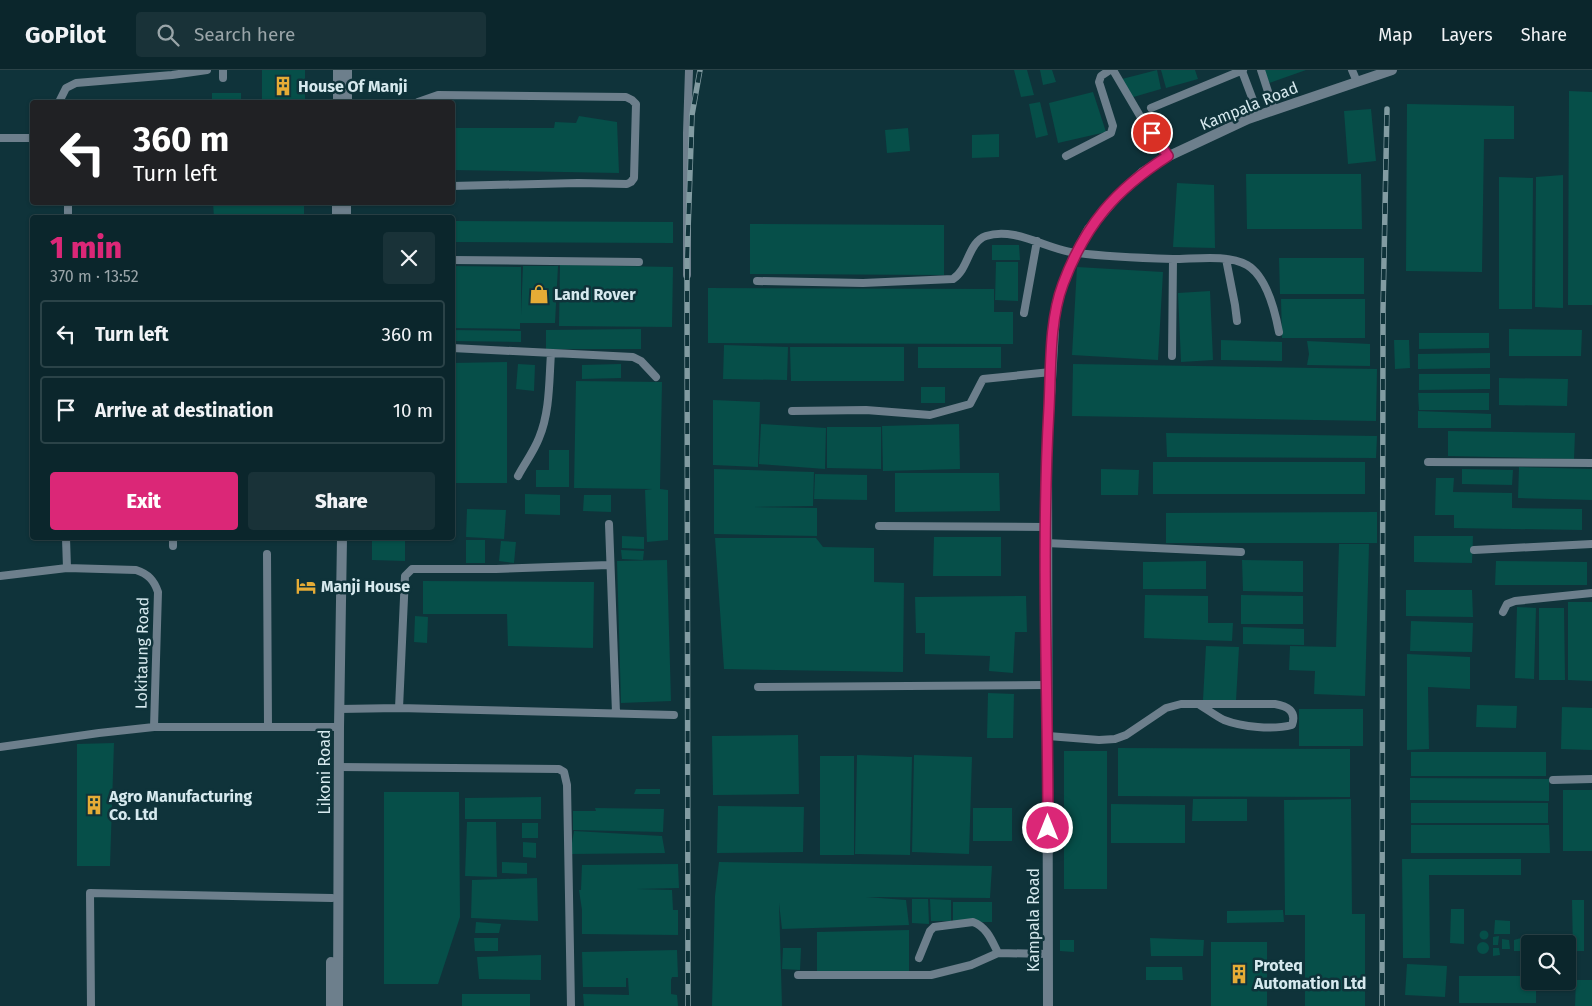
<!DOCTYPE html>
<meta charset="utf-8">
<style>
:root{--surface:#0b262c;--page:#193238;--text:#f1f3f6;--muted:#9aa5a9;--line:#2b4348;--accent:#db2777}
body{margin:0;font-family:"Fira Sans",sans-serif;background:var(--page);color:var(--text);height:100vh;display:flex;flex-direction:column;font-size:19px;white-space:nowrap}
*{box-sizing:border-box;margin:0}
p{font-size:16px;color:var(--muted)}
.icon{flex:none;width:28px;height:28px;fill:none;stroke:currentColor;stroke-width:2;stroke-linecap:round;stroke-linejoin:round}
.map{position:relative;flex:1;overflow:hidden}
.details{position:absolute;left:30px;top:145px;width:425px;height:325px;display:flex;flex-direction:column;background:var(--surface);border-radius:5px;box-shadow:0 1px 4px #0004,0 0 0 1px var(--line)}
.details>*{flex:none}
.guide{position:absolute;left:30px;top:30px;width:425px;height:105px;border-radius:5px;box-shadow:0 1px 4px #0004,0 0 0 1px var(--line);background:#202124;color:#fff;overflow:hidden}
.controls{position:absolute;left:1521px;top:865px;display:grid;gap:10px}
.controls a{display:grid;place-items:center;width:55px;height:55px;border-radius:5px;background:var(--surface);box-shadow:0 1px 4px #0004,0 0 0 1px var(--line);font-size:25px}
.pin{position:absolute;display:grid;place-items:center;width:42px;height:42px;color:#fff;margin:-21px;border:2px solid #fff;border-radius:50%;box-shadow:0 1px 5px #0007}
.me{position:absolute;width:55px;margin:-28px;rotate:0deg;stroke-linejoin:round;filter:drop-shadow(0 0 4px #0008)}
.turn{display:flex;align-items:center;gap:18px;height:105px;padding:0 20px;font-size:22px}
.turn .icon{width:65px;height:65px;stroke-width:2.5}
.turn b{display:block;font-size:35px;line-height:42px}
.round{display:grid;place-items:center;flex:none;width:52px;height:52px;border-radius:5px;background:var(--page)}
.head{display:flex;align-items:center;justify-content:space-between;height:85px;padding:0 20px}
h1{font-size:30px;font-weight:800;line-height:38px;color:var(--accent)}
.cta{display:flex;gap:10px;margin-top:auto;padding:10px 20px}
.cta a{flex:1;height:58px;border-radius:5px;background:var(--accent);color:#fff;font-size:20px;font-weight:800;line-height:58px;text-align:center}
.cta a+a{background:var(--page);color:var(--text)}
ul{padding:0;list-style:none}
li{display:flex;align-items:center;gap:15px;height:68px;margin:0 10px 8px;padding:0 10px;border:2px solid var(--line);border-radius:5px}
li div{flex:1}
li b{display:block;font-size:19px}
li em{font-style:normal}
header{display:flex;align-items:center;gap:30px;box-sizing:border-box;height:70px;padding:0 25px;background:var(--surface);border-bottom:1px solid var(--line)}
header strong{font-size:24px}
nav{display:flex;gap:28px;margin-inline-start:auto;font-size:18px}
.search{width:350px;height:45px;background:var(--page);display:flex;align-items:center;gap:12px;box-sizing:border-box;padding:0 18px;border-radius:5px;color:var(--muted);font-size:19px}
.map>svg:first-child{display:block}
.building{fill:#064f49}
.lines{fill:none;stroke-linecap:round;stroke-linejoin:round}
.service{stroke:#6d7f8c;stroke-width:8}
.minor{stroke:#6d7f8c;stroke-width:10}
.tertiary{stroke:#6d7f8c;stroke-width:10}
.rail-casing{stroke:#829ca2;stroke-width:5.5}
.rail{stroke:#0f333a;stroke-width:4;stroke-dasharray:11;stroke-linecap:butt}
.route-casing{stroke:#8e194d;stroke-width:12}
.route{stroke:#db2777;stroke-width:9}
.labels{text-anchor:middle;dominant-baseline:central;stroke-width:5;stroke-linejoin:round;paint-order:stroke}
.poi-label{font-size:16px;font-weight:bold;fill:#d6e9ee;stroke:#0f333a;text-anchor:start}
.street-label{font-size:16px;fill:#d6e9ee;stroke:#0f333a}
</style>
<header>
<strong>GoPilot</strong>
<div class="search"><svg class="icon" aria-label="search" viewBox="0 0 24 24"><circle cx="10" cy="10" r="6"/><path d="M15 15l6 6"/></svg>Search here</div>
<nav><a>Map</a><a>Layers</a><a>Share</a></nav>
</header>
<div class="map">
<svg width="1592" height="936" viewBox="0 0 1592 936">
<rect width="100%" height="100%" fill="#0f333a"/>
<path class="building" d="M262 0H305V32H262Z
M1014 0H1027L1034 25 1021 27Z
M1040 0H1052L1056 12 1043 15Z
M1157 0 1161 19 1130 28 1122 9Z
M1161 0H1195L1198 9 1166 18Z
M1264 0H1306L1269 13Z
M1569 21 1592 22V235H1568Z
M1093 22 1106 62 1058 73 1049 33Z
M212 23H241V32H212Z
M1040 32 1048 65 1036 68 1029 34Z
M1407 34 1514 36V69H1484L1482 202 1406 201Z
M1371 39 1376 91 1348 94 1344 41Z
M579 46 617 52 619 103 452 100V58H554L555 52 576 53Z
M908 58 910 81 887 83 885 60Z
M999 64V87L972 88V65Z
M1246 104H1361L1362 159H1247Z
M1563 105V238L1535 237 1536 107Z
M1499 107 1533 108 1532 239H1499Z
M1177 113 1214 115 1215 178 1173 177Z
M213 132H304V148H214Z
M452 151 673 152V173L452 172Z
M750 154 944 155V205L750 204Z
M992 175H1019L1020 190H992Z
M1279 188H1364V224H1280Z
M996 192H1018V231L995 230Z
M560 195 673 197 672 257 559 256Z
M452 196 521 197V245L523 196H558L555 253H520V259L452 258Z
M1077 197 1163 202 1158 290 1072 285Z
M708 218 994 219V242H1013V274L708 273Z
M1210 221 1213 290 1181 292 1178 223Z
M1281 229H1365V268H1282Z
M641 259V279H546V260Z
M1509 259 1582 260 1581 286H1509Z
M452 260 521 261V272L452 271Z
M1419 263H1489V278L1419 279Z
M1221 270 1282 272V291L1221 290Z
M1394 270H1409L1410 298 1395 299Z
M1307 271 1370 274V296L1307 295 1309 284Z
M724 275 788 277 787 310 723 309Z
M790 277H904V311H791Z
M918 277H1001V298H918Z
M1490 283V298L1418 299V284Z
M507 292V413H456L452 293Z
M518 294 535 295 534 321 516 319Z
M621 294V308L582 309V295Z
M1073 294 1377 299 1376 351 1072 346Z
M1419 304H1490V319L1419 320Z
M1499 308 1568 309 1567 336 1499 335Z
M576 311 662 312 660 419 668 420V470L647 472 645 420 652 419 574 418Z
M921 317H945V333H921Z
M1418 323H1489V340H1419Z
M713 330 760 332 758 397 713 395Z
M1418 341 1491 344V358H1418Z
M761 354 826 358 825 399 759 394Z
M959 354 960 399 883 401 882 356Z
M827 357H881V399L827 398Z
M1448 361 1575 363 1574 389 1448 386Z
M1166 363 1377 366 1376 388 1167 387Z
M549 380H569V417H536V400H549Z
M1153 392H1365V424H1153Z
M1519 397 1592 399V430L1518 428Z
M714 399 814 402 813 436 753 437 817 438V466L714 464Z
M1101 399 1139 400 1138 425H1101Z
M1462 399 1513 400 1512 415 1462 414Z
M895 403H999L1000 441 895 442Z
M815 404 867 405V430L814 429Z
M1436 408H1454L1453 422 1512 423V438L1582 439V460L1454 458V445H1435Z
M525 424 560 425V445L525 444Z
M584 425H611V442L583 441Z
M467 439 506 440 504 469 466 467Z
M1377 442V473H1166V443Z
M622 466 644 467V479L622 478Z
M1414 466H1473L1472 493 1414 492Z
M934 467H1001V506H933Z
M372 468H405V491L372 490Z
M715 468H816L823 477 874 478V512L904 513 903 602 724 599Z
M466 470H485V493H466Z
M501 471 516 472 514 493 499 491Z
M1339 474H1369L1365 626 1314 624 1315 601 1289 600 1290 576 1336 577Z
M621 480 644 481 643 490 622 489Z
M667 490 671 631 621 633 617 491Z
M1242 490 1303 491V522L1243 521Z
M1206 491V519H1143V492Z
M1496 491 1587 492V515H1495Z
M423 511 594 512 593 578 508 576 507 544H423Z
M1406 520H1472L1473 547 1406 546Z
M1145 525 1208 526V553H1233L1232 571 1144 568Z
M1241 525 1303 526V554H1241Z
M1026 526 1027 562H1015L1013 603 989 601 990 586 925 584V563H916L915 527Z
M1568 532H1592V611L1568 610Z
M1517 537 1536 538 1534 609 1515 608Z
M1539 538H1564L1565 610H1539Z
M415 546 428 547 427 573 414 572Z
M1411 551 1473 553 1472 582 1410 581Z
M1243 557 1304 559V575L1243 574Z
M1206 576 1239 577 1236 631 1203 630Z
M1407 584 1470 587V619L1428 617 1429 679 1407 680Z
M988 623 1014 624 1013 668H987Z
M1477 635 1517 636 1516 658 1476 657Z
M1562 637 1592 638V680L1561 679Z
M1299 639H1363V676H1299Z
M798 665 799 724 713 725 712 666Z
M114 673 110 796H77V674Z
M1118 678 1350 679V727L1118 726Z
M1064 681H1107V819H1064Z
M1411 682H1546V706H1411Z
M857 685 912 687 910 785 855 784Z
M914 685 972 687 969 784 912 782Z
M820 686H854V785H820Z
M1410 708 1549 709V731L1410 730Z
M636 719H660V724H634Z
M1563 720H1592V781H1563Z
M384 722H459L460 847 438 914H384Z
M541 727V749H465V728Z
M1193 729H1247V751H1192Z
M1351 729 1352 844H1365V936H1305V845H1285L1284 730Z
M1411 733H1548V753H1411Z
M1111 734 1185 735V773H1111Z
M718 736 804 737 803 782 717 783Z
M595 738 664 739 663 762 573 760V741H596Z
M973 738H1012V771H973Z
M467 752H496L497 807 465 806Z
M522 753H538V768H522Z
M1411 755H1549L1550 783H1411Z
M574 761 662 766 665 783 570 784Z
M523 772 536 773V788L523 787Z
M1402 789H1521V805H1429L1430 888H1403Z
M502 792 527 793V804L502 803Z
M719 792 992 796 990 828 866 827 906 830 909 855 782 859 779 833 782 936H712L715 826Z
M678 794 679 818 637 819 672 820 673 840H678V865L582 864V840L579 820H581L582 795Z
M537 808 538 851 471 848 472 810Z
M912 829H928L929 854 912 853Z
M930 829 951 830V851H931Z
M1572 830H1584V881H1573Z
M953 832H992V852H953Z
M1451 839H1464V874L1450 873Z
M1283 840 1284 852 1227 853V841Z
M1495 850 1510 851V864H1494Z
M476 852 501 854 499 863H475Z
M909 860V901L817 902V862Z
M1479.5 865a4.5 4.5 0 1 1 9 0a4.5 4.5 0 1 1-9 0Z
M1499 866 1498 875H1493V867Z
M474 868H498V881H475Z
M1150 868 1204 870 1203 886H1151Z
M1521 868V881H1514V870Z
M1502 869 1509 870 1510 879H1502Z
M1060 870H1074V882L1060 881Z
M1477 878a6 6 0 1 1 12 0a6 6 0 1 1-12 0Z
M1211 872H1267V936H1211Z
M783 878H801L800 900 782 899Z
M1493 878H1499L1500 885 1493 886Z
M677 880 678 907H672L671 910V924L677 925 678 936H584L583 924 629 925 628 908H626V917H583L582 882Z
M541 885V910L479 909 477 887Z
M1407 894 1447 896 1445 927 1405 925Z
M1146 897H1182L1183 910H1146Z
M1459 906H1530V911H1536V933H1459Z
M1576 910H1592V936H1575Z
M462 924H530V936H462Z"/>
<g class="lines">
<path class="service" d="M1113 0 1143 51 1169 86
M1261 0 1274 40
M1352 0 1357 12
M1242 1 1259 46
M223 8V0
M59 32 66 18 76 13 172 5 207 0
M418 32 438 25 626 27 632 30 636 34 634 108 631 112 627 114 578 113 452 116
M1151 38 1243 0
M0 68H32
M1066 86 1111 63 1113 56 1099 12 1101 6 1110 0
M68 148V132
M1226 189 1235 235 1237 251
M452 190 639 192
M687 205V63L689 0
M757 211 863 213 953 209C969 199 968 172 986 166 1016 156 1049 181 1078 183 1109 187 1141 188 1173 189 1195 189 1228 184 1247 195 1266 206 1275 241 1279 262
M1024 243 1037 171
M452 278 633 287 641 291 656 307
M1172 286 1173 189
M792 341 866 340 930 345 970 334 983 309 1051 302
M1428 392 1592 393
M518 406C525 393 534 381 539 368 550 342 549 311 551 283
M609 454 616 643
M879 456 1046 457
M66 468 67 498
M173 468V476
M1046 473 1241 482
M1474 480 1592 474
M267 484 268 657
M0 506 67 498 136 500C148 504 154 510 158 522L154 657
M1503 542 1507 534 1515 531 1592 523
M758 617 1047 615
M399 638 405 506 412 499H496L609 495
M339 639 399 638 674 645
M1048 666 1099 670 1115 669 1126 665 1166 638 1181 634H1275C1287 636 1297 641 1292 655 1273 660 1242 657 1224 650 1216 646 1208 640 1200 635
M0 677 99 663 154 657H334
M339 697 559 699 564 702 567 715 571 936
M1553 710 1592 709
M919 888 930 861 934 857 973 852C987 857 992 871 998 883
M798 905H931L971 895 998 883 1048 884
M91 936 90 823 332 828"/>
<path class="minor" d="M1048 936 1047 375 1055 244 1062 216 1076 183 1089 159 1121 122 1143 102 1169 86 1248 49 1392 0"/>
<path class="tertiary" d="M338 32V0
M347 32V0
M337 148V132
M346 148V132
M331 936V892
M338 936 339 657 342 468"/>
<defs>
<path id="rail" d="M688 936 687 190 692 45 700 0
M1382 936 1383 240 1387 39"/>
</defs>
<use href="#rail" class="rail-casing"/>
<use href="#rail" class="rail"/>
</g>
<g class="lines">
<defs>
<path id="route" d="M1048 758C1048 618 1041 478 1049 338 1051 299 1049 251 1063 214 1085 155 1115 120 1168 86L1152 63"/>
</defs>
<use href="#route" class="route-casing"/>
<use href="#route" class="route"/>
</g>
<defs>
<symbol id="building-bare" viewBox="-9 -9 18 18"><path d="M-4-6H4V6H1V3H-1V6H-4ZM-2.5-4.3h1.7v1.8h-1.7ZM.8-4.3h1.7v1.8H.8ZM-2.5-1h1.7V.8h-1.7ZM.8-1h1.7V.8H.8Z" fill="#e6ac36" stroke="#0f333a" stroke-width="2.5" paint-order="stroke"/></symbol>
<symbol id="shop-bare" viewBox="-9 -9 18 18"><path d="M-5-2.5h2.3a2.7 3.5 0 0 1 5.4 0H5L5.5 6h-11ZM-1.5-2.5h3a1.5 2.3 0 0 0-3 0Z" fill="#e6ac36" stroke="#0f333a" stroke-width="2.5" paint-order="stroke"/></symbol>
<symbol id="hotel-bare" viewBox="-9 -9 18 18"><path d="M-6-4.5h1.5V1H6V5H4.5V3h-9V5H-6ZM-4 0a1.8 1.8 0 1 1 3.6 0ZM.5 0V-2.5h3Q6-2.5 6 0Z" fill="#e6ac36" stroke="#0f333a" stroke-width="2.5" paint-order="stroke"/></symbol>
</defs>
<g fill-rule="evenodd">
<use href="#building-bare" x="269" y="2" width="28" height="28"/>
<use href="#shop-bare" x="525" y="210" width="28" height="28"/>
<use href="#hotel-bare" x="292" y="502" width="28" height="28"/>
<use href="#building-bare" x="80" y="721" width="28" height="28"/>
<use href="#building-bare" x="1225" y="890" width="28" height="28"/>
</g>
<g class="labels">
<g class="poi-label">
<text x="298" y="16">House Of Manji</text>
<text x="554" y="224">Land Rover</text>
<text x="321" y="516">Manji House</text>
<text x="109" y="726">Agro Manufacturing<tspan x="109" dy="18">Co. Ltd</tspan></text>
<text x="1254" y="895">Proteq<tspan x="1254" dy="18">Automation Ltd</tspan></text>
</g>
<g class="street-label">
<text transform="translate(1249 36) rotate(-22)">Kampala Road</text>
<text transform="translate(142 583) rotate(-89)">Lokitaung Road</text>
<text transform="translate(324 702) rotate(-90)">Likoni Road</text>
<text transform="translate(1033 850) rotate(-90)">Kampala Road</text>
</g>
</g>
</svg>
<div class="controls">
<a><svg class="icon" aria-label="search" viewBox="0 0 24 24"><circle cx="10" cy="10" r="6"/><path d="M15 15l6 6"/></svg></a>
</div>
<div class="pin" style="left:1152px;top:63px;background:#d93025"><svg class="icon" aria-label="arrive" viewBox="0 0 24 24"><path d="M6 21V4h12l-3 4 3 4H6"/></svg></div>
<svg class="me" style="left:1048px;top:758px" viewBox="-20 -20 40 40"><circle r="17" fill="#db2777" stroke="#fff" stroke-width="3"/><path d="M0-11L8 9 0 5-8 9z" fill="#fff"/></svg>
<div class="guide">
<div class="turn"><svg class="icon" aria-label="left" viewBox="0 0 24 24"><path d="M17 20v-9H6M10 6l-5 5 5 5"/></svg><div><b>360 m</b>Turn left</div></div>
</div>
<section class="details">
<div class="head"><div><h1>1 min</h1><p>370 m · 13:52</p></div><a class="round"><svg class="icon" aria-label="close" viewBox="0 0 24 24"><path d="M6 6l12 12M18 6L6 18"/></svg></a></div>
<ul>
<li><svg class="icon" aria-label="left" viewBox="0 0 24 24"><path d="M17 20v-9H6M10 6l-5 5 5 5"/></svg><div><b>Turn left</b></div><em>360 m</em></li>
<li><svg class="icon" aria-label="arrive" viewBox="0 0 24 24"><path d="M6 21V4h12l-3 4 3 4H6"/></svg><div><b>Arrive at destination</b></div><em>10 m</em></li>
</ul>
<div class="cta"><a>Exit</a><a>Share</a></div>
</section>
</div>
